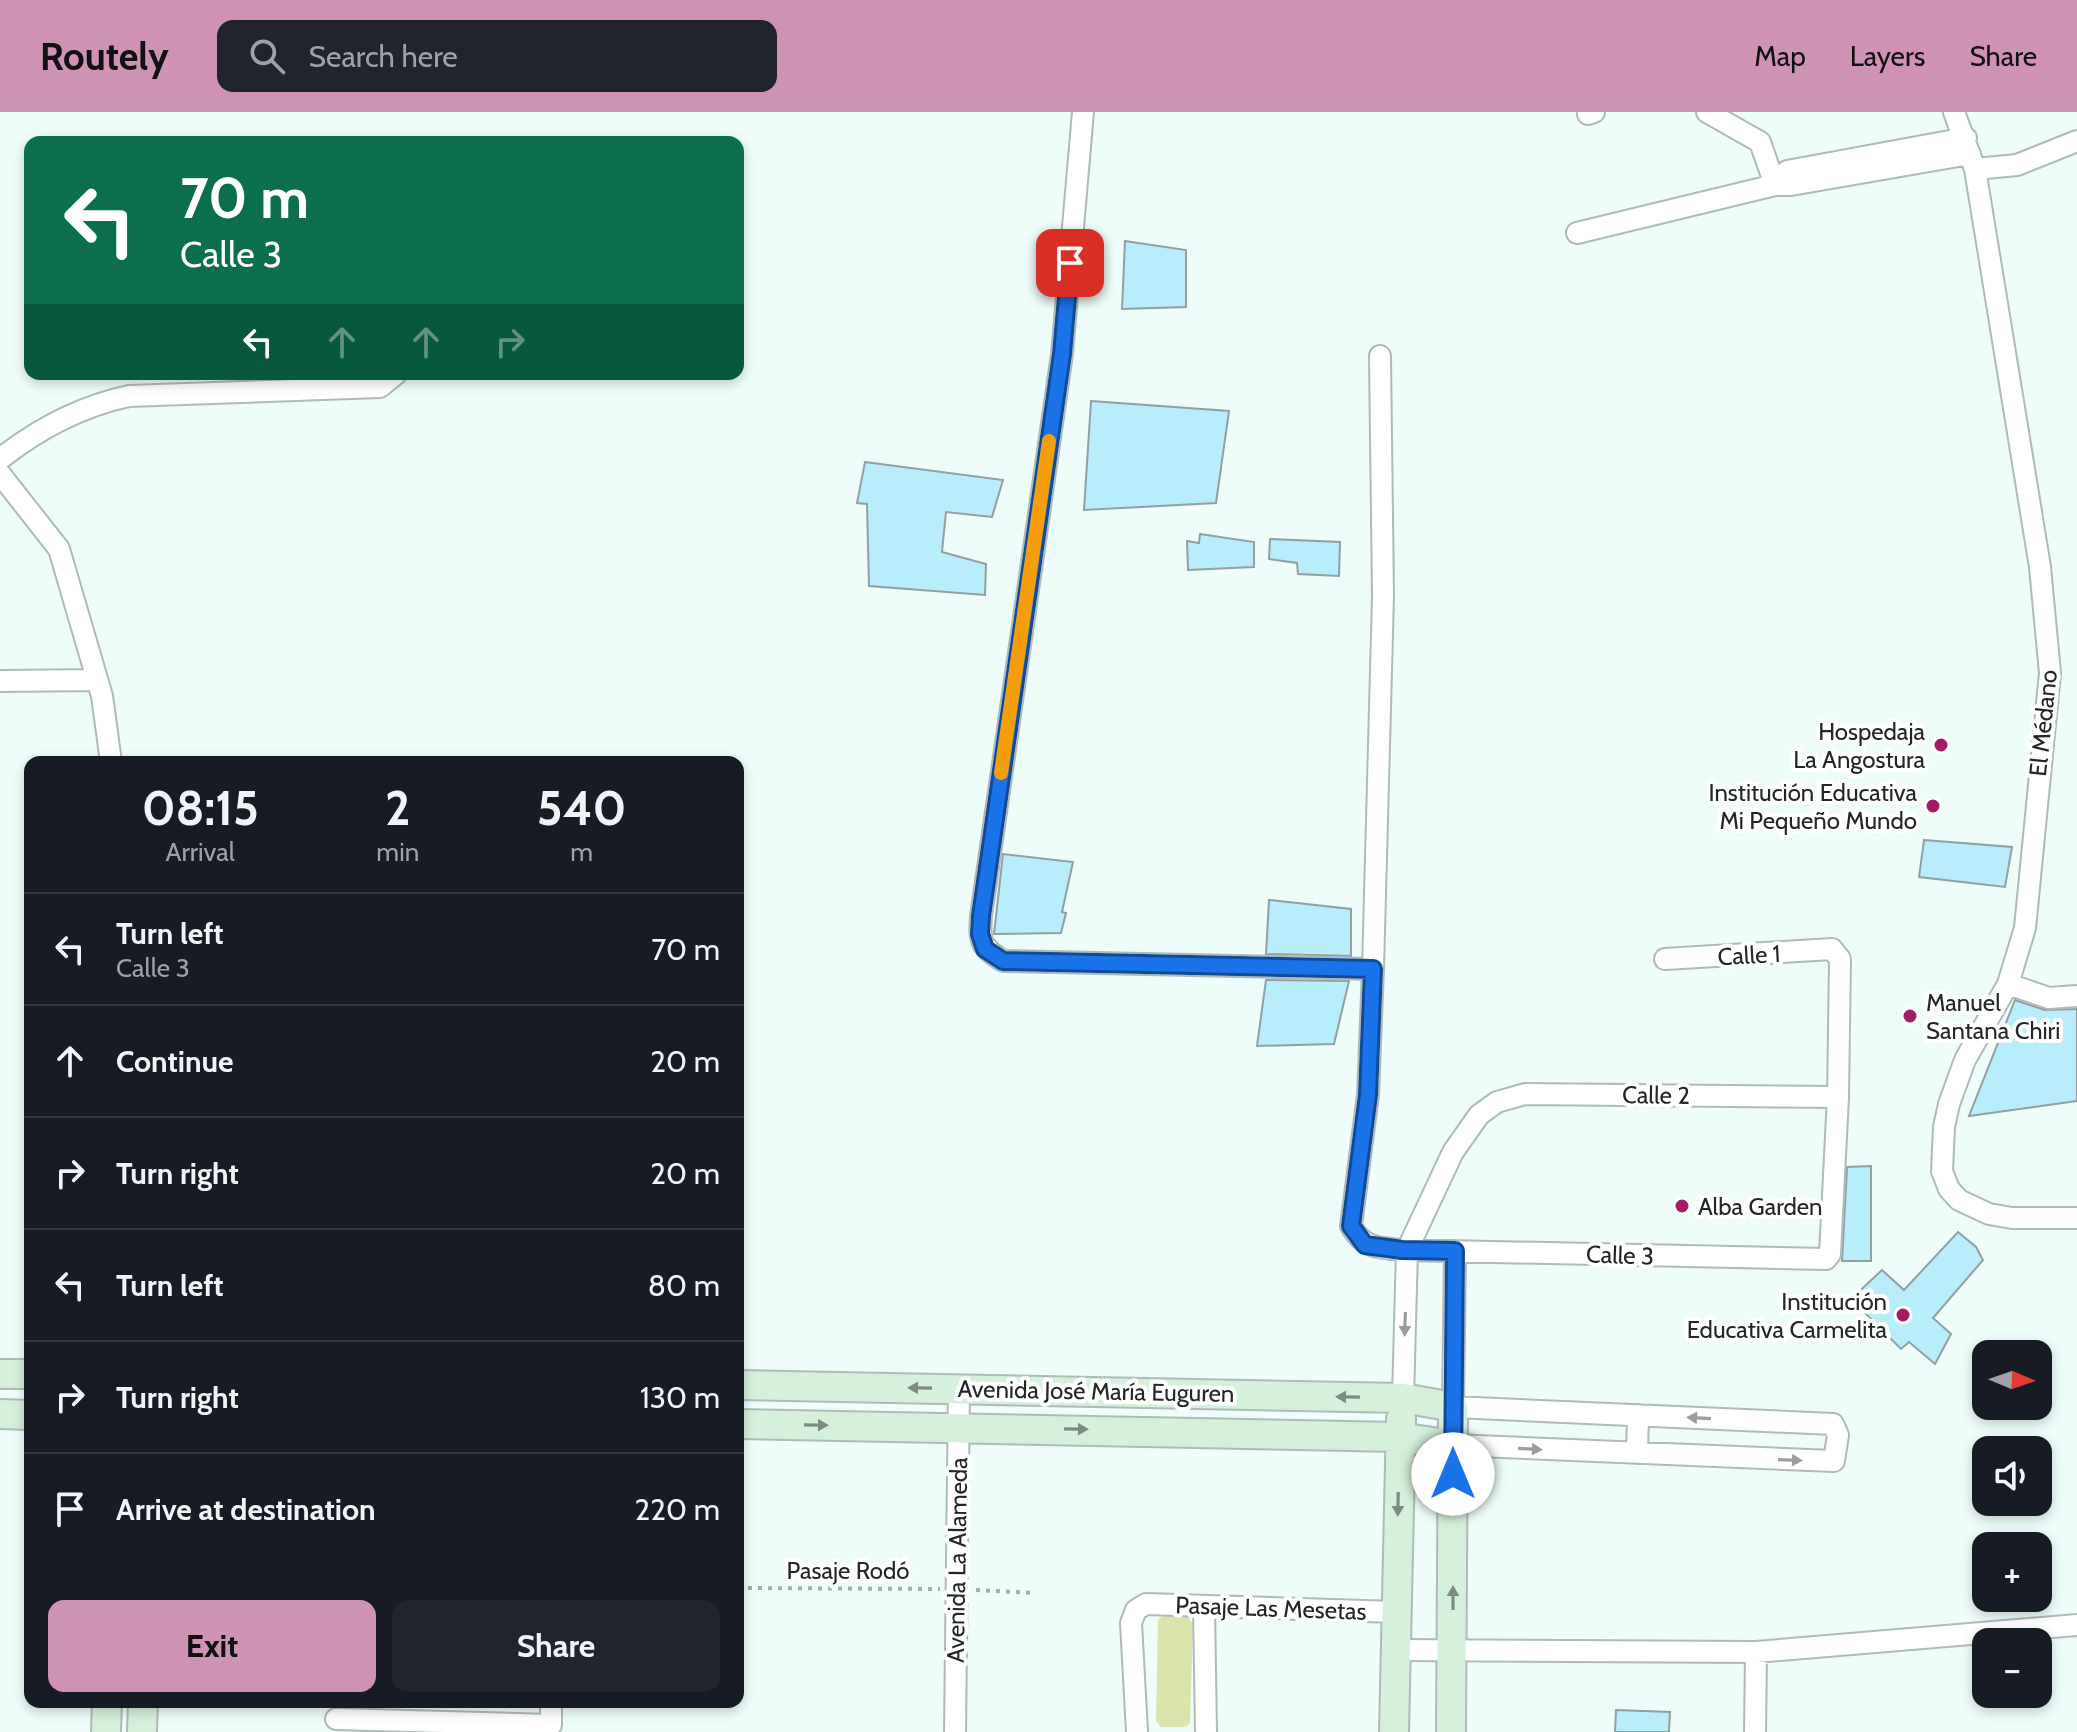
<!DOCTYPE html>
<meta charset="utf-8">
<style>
:root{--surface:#171b24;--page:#20242c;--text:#f1f3f6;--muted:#9ea1a6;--line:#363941;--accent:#ce92b5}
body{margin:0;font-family:Cabin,sans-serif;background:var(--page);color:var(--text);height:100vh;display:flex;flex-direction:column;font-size:30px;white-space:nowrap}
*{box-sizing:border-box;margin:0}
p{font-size:26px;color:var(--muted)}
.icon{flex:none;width:44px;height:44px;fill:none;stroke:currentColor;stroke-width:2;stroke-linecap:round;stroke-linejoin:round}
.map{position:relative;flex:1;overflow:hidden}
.sheet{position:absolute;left:24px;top:644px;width:720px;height:952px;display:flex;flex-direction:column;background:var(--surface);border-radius:16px;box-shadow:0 4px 12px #0003}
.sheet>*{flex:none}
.banner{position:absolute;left:24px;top:24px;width:720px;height:244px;border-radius:16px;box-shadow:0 4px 12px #0003;background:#0b6e4f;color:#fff;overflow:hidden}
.needle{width:52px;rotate:92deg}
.fabs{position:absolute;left:1972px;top:1228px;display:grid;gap:16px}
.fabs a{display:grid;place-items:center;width:80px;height:80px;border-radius:16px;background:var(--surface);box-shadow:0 4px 12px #0003;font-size:40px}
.pin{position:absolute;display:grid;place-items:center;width:68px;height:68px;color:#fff;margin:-34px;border-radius:16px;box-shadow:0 4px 12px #0006}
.me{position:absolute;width:88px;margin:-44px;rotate:0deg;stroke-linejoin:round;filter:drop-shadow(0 0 6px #0008)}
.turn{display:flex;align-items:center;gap:28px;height:168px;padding:0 24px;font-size:36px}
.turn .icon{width:104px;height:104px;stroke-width:2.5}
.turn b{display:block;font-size:56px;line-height:68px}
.lanes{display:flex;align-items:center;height:76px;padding:0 24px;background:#0003;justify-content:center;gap:40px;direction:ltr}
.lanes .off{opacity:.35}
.eta{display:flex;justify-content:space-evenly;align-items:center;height:136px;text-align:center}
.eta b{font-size:48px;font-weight:700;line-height:56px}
.cta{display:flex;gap:16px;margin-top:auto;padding:16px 24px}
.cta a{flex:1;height:92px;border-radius:16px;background:var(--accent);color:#111;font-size:32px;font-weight:700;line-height:92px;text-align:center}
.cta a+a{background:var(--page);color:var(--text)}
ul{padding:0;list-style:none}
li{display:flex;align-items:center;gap:24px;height:112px;padding:0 24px;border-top:2px solid var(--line)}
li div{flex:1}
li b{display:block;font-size:30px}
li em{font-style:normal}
header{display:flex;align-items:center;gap:48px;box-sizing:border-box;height:112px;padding:0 40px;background:var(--accent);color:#111}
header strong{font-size:38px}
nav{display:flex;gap:44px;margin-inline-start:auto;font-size:28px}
.search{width:560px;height:72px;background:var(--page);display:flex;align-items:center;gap:20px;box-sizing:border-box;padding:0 28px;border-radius:16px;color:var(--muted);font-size:30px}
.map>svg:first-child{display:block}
.green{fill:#dbe4ad}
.building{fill:#b8edfc;stroke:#939fa3;stroke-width:2}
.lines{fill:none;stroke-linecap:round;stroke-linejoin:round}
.street-casing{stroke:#aebbb9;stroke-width:24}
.secondary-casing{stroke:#aebbb9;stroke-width:32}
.path{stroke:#a4afad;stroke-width:4;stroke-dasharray:4 6;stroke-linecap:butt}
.street{stroke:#fff;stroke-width:20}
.secondary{stroke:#d6f1db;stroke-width:28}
.oneway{fill:#9c9e9d}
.oneway2{fill:#7c8c80}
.route-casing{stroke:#114b97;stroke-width:20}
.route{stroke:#1a73e8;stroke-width:14}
.slow{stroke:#f59e0b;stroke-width:14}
.poi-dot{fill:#a41c65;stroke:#fff;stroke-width:3}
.labels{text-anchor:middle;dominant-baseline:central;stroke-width:8;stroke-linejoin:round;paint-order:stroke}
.street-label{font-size:24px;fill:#222726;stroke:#fff}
.poi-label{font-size:24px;fill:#222726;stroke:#fff;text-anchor:end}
</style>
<header>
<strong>Routely</strong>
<div class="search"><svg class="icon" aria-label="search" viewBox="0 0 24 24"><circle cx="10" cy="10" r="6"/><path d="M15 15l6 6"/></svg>Search here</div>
<nav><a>Map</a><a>Layers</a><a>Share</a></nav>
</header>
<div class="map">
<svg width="2077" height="1620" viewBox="0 0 2077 1620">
<rect width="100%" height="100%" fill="#eefdfa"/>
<path class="green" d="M1164 1502 1186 1503 1193 1512 1190 1611 1186 1615H1161L1156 1609 1158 1508Z"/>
<path class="building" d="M1125 129 1186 138V195L1122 197Z
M1091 289 1229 299 1216 391 1084 398Z
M865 350 1003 368 992 405 946 400 942 440 986 452 985 483 869 474 867 392 857 391Z
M1200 422 1254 430V455L1188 458 1187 429 1199 431Z
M1270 427 1340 430 1339 464 1298 462 1297 451 1269 447Z
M1924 728 2012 735 2005 775 1919 765Z
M1003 742 1073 750 1062 800 1066 801 1061 821 994 822Z
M1269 788 1351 797V844L1266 842Z
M1266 868 1349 869 1334 932 1257 934Z
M2015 888 2045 898 2077 897V989L1969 1004Z
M1871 1054V1149H1842L1847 1055Z
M1958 1120 1976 1135 1983 1148 1933 1206 1951 1222 1935 1252 1909 1230 1901 1237 1851 1187 1882 1158 1904 1178Z
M1616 1598 1670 1600 1669 1620H1615Z"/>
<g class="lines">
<defs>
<path id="street" d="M1083 0 1062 242 981 804C979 830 981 835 1003 849L1373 857
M1707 0 1760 30 1775 73
M1954 0 1975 57 2040 455 2050 561 2025 816 2008 872 1965 948 1949 992 1944 1015 1942 1059 1949 1077 1959 1088 1989 1102 2012 1106H2077
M1588 2 1594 0
M1975 57 2017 53 2077 29
M1775 73 1787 59 1966 26
M1577 121 1775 73H1791L1970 42
M1380 244 1383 484 1373 857 1368 983 1351 1114C1363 1136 1378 1136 1402 1138L1826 1147 1830 1142 1838 985 1840 847 1832 837 1665 847
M0 347C38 317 82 294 129 284L380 275 396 262
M0 362 59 437 102 584 111 650
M0 569 97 568
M2008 872 2049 886 2077 884
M1403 1286 1407 1138 1453 1040 1479 1003 1497 990 1525 982 1838 985
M1453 1333 1834 1349 1838 1323 1833 1312 1453 1295 1455 1139
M1637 1341 1638 1303
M1204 1495 1206 1620
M1395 1538 1756 1540 2077 1513
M336 1607 551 1613V1590
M955 1620 959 1276
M1137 1620 1131 1511 1136 1498 1146 1492 1396 1500
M1755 1620 1756 1540"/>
<path id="secondary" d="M0 1262H30
M738 1273 1403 1286 1453 1295 1451 1620
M0 1302 30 1303
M738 1312 1399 1325 1453 1333
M106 1620 107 1590
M142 1620 143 1590
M1394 1620 1401 1307"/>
</defs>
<use href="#street" class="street-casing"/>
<use href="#secondary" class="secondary-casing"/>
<path class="path" d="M738 1476 940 1477
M976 1478 1036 1481"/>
<use href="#street" class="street"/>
<use href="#secondary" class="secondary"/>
</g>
<defs><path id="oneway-solid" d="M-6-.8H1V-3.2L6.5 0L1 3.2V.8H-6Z" transform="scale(2)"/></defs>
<g class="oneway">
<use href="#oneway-solid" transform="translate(1405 1212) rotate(92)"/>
<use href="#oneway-solid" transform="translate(1699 1306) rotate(-177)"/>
<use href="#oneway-solid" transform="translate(1530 1337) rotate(3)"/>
<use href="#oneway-solid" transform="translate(1790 1348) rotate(2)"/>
</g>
<g class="oneway2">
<use href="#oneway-solid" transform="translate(920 1276) rotate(-179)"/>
<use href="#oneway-solid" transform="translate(1348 1285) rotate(-179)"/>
<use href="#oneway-solid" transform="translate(816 1313) rotate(1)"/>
<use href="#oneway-solid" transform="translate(1076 1317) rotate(1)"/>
<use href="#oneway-solid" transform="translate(1398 1392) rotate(91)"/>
<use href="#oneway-solid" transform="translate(1453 1486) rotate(-90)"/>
</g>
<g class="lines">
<defs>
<path id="route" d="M1070 151 1062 242 981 804 980 822 985 837 1003 849 1373 857 1368 983 1351 1114 1365 1133 1402 1138 1455 1139 1453 1362"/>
</defs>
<use href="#route" class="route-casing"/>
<use href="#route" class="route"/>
<path class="slow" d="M1001 661 1049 329"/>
</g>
<g class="poi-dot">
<circle cx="1941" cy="633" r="8"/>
<circle cx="1933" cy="694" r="8"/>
<circle cx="1910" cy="904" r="8"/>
<circle cx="1682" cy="1094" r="8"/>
<circle cx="1903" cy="1203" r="8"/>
</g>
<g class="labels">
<g class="street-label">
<text transform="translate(2043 611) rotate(-84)">El Médano</text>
<text transform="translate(1749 843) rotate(-3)">Calle 1</text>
<text transform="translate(1656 983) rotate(1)">Calle 2</text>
<text transform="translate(1620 1143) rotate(2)">Calle 3</text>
<text transform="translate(1096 1279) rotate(1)">Avenida José María Euguren</text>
<text transform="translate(957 1448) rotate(-89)">Avenida La Alameda</text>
<text x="848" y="1458">Pasaje Rodó</text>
<text transform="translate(1271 1496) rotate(2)">Pasaje Las Mesetas</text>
</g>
<g class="poi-label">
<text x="1925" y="619">Hospedaja<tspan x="1925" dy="28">La Angostura</tspan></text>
<text x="1917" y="680">Institución Educativa<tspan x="1917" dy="28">Mi Pequeño Mundo</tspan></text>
<text x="1926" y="890" text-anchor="start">Manuel<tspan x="1926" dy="28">Santana Chiri</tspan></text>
<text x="1698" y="1094" text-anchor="start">Alba Garden</text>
<text x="1887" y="1189">Institución<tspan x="1887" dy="28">Educativa Carmelita</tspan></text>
</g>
</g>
</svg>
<div class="fabs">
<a><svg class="needle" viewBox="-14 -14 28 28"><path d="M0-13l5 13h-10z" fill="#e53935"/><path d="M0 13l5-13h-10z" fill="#9ea1a6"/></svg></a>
<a><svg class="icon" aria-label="sound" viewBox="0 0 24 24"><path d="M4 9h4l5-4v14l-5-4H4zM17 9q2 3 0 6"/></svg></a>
<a>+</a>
<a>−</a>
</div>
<div class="pin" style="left:1070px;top:151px;background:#d93025"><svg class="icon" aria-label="arrive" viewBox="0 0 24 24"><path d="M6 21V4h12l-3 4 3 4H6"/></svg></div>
<svg class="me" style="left:1453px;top:1362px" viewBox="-20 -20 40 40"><circle r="19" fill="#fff"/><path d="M0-13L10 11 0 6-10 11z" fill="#1a73e8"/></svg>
<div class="banner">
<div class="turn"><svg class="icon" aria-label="left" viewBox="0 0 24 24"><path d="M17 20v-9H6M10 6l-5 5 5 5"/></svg><div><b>70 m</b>Calle 3</div></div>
<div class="lanes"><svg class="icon" aria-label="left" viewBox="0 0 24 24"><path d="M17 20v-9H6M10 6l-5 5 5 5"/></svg><svg class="icon off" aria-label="ahead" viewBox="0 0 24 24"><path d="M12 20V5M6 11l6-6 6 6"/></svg><svg class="icon off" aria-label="ahead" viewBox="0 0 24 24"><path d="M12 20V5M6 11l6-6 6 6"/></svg><svg class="icon off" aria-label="right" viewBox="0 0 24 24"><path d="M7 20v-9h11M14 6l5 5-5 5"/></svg></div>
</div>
<section class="sheet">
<div class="eta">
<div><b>08:15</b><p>Arrival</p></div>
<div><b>2</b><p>min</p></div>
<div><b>540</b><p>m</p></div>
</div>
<ul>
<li><svg class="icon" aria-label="left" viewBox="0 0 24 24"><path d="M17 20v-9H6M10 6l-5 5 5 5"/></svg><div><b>Turn left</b><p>Calle 3</p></div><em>70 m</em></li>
<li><svg class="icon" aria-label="ahead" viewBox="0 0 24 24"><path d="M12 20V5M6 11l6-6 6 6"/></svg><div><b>Continue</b></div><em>20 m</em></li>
<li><svg class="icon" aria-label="right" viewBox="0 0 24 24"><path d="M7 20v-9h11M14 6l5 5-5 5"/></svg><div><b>Turn right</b></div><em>20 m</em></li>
<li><svg class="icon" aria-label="left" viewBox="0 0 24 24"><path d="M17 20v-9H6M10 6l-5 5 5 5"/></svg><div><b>Turn left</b></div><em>80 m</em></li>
<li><svg class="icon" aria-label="right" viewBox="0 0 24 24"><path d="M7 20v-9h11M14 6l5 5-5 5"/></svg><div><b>Turn right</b></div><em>130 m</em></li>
<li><svg class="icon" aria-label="arrive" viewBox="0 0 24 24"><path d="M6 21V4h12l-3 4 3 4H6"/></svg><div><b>Arrive at destination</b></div><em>220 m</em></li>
</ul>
<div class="cta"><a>Exit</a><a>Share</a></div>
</section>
</div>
